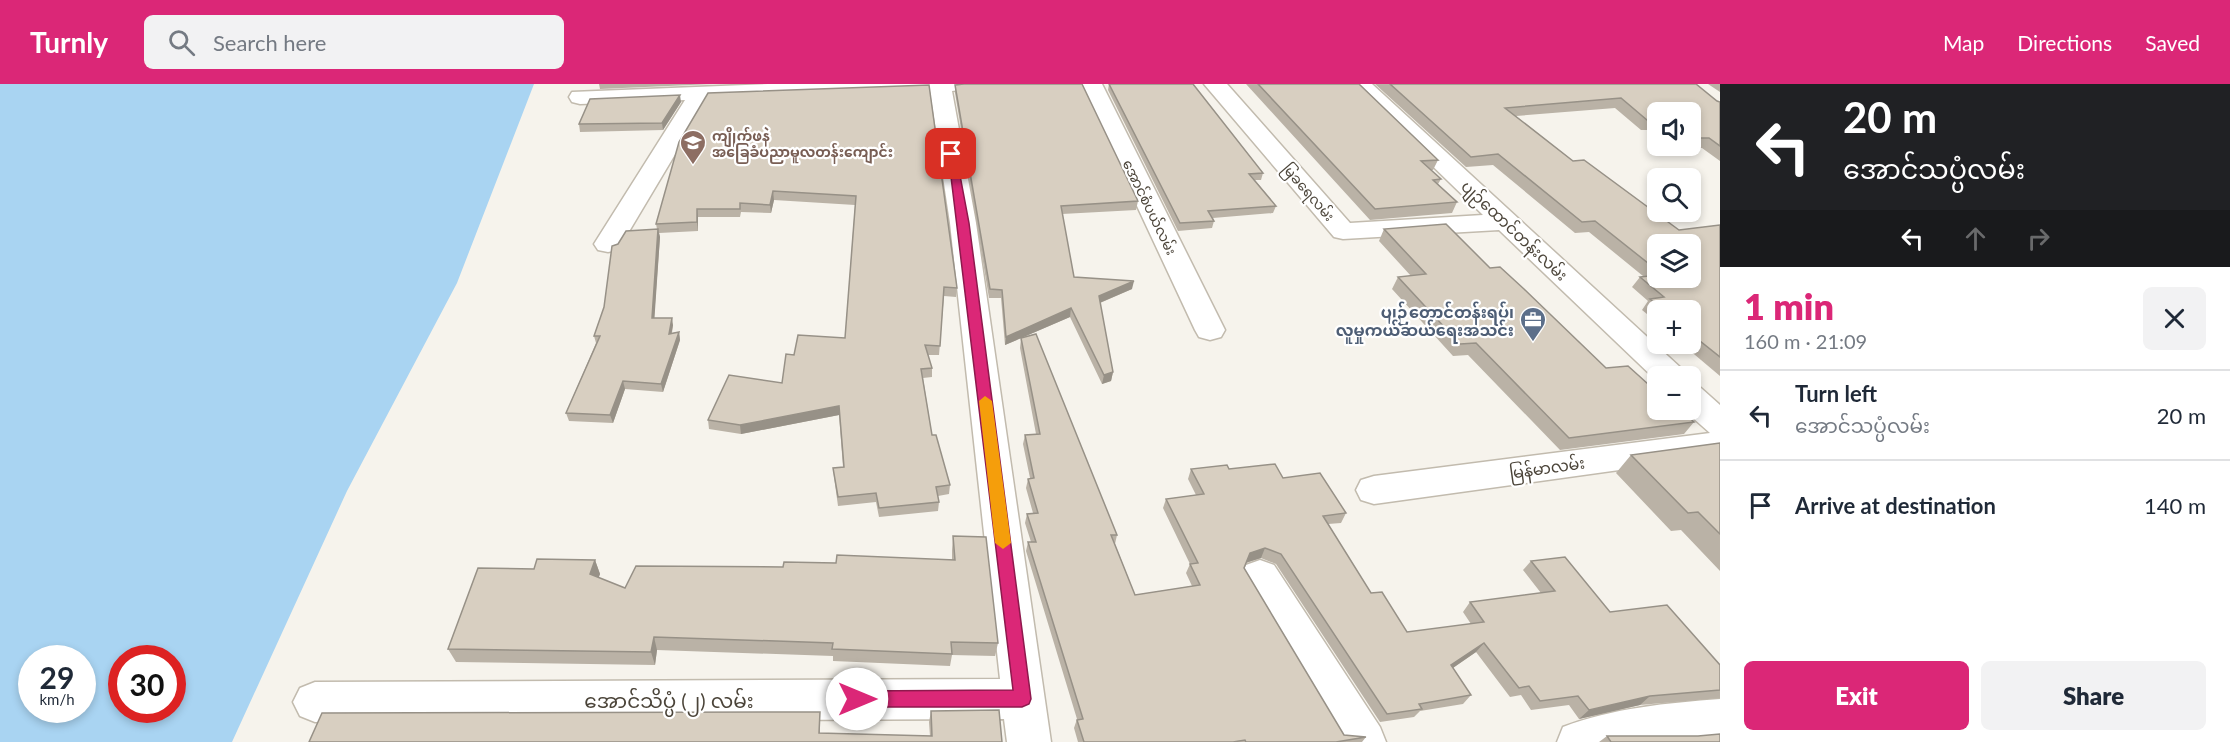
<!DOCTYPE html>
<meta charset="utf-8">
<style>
:root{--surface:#fff;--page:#f2f2f3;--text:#1f2937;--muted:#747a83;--line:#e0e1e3;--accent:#db2777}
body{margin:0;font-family:Lato,"Noto Sans Myanmar",sans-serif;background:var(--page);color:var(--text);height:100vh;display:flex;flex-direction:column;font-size:22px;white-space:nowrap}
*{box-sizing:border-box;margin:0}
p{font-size:20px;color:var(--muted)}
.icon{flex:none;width:33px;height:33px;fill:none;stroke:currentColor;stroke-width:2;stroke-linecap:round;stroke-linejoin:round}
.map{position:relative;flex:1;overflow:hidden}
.details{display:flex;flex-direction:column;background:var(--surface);width:510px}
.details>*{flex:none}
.top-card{background:#202124;color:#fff;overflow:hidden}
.buttons{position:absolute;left:1647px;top:18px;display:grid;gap:12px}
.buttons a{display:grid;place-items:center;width:54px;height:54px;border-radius:9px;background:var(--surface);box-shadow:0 3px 9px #0003;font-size:30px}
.speed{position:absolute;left:18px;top:561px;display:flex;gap:12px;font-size:30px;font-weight:700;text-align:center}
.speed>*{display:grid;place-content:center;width:78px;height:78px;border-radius:50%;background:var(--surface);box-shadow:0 3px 9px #0003;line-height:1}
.speed small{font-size:15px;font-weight:400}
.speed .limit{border:9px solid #d22;background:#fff;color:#111}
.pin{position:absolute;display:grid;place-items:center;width:51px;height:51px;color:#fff;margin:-26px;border-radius:12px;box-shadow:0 3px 9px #0006}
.me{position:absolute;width:66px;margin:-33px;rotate:90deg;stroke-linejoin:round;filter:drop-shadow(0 0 4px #0008)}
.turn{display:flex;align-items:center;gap:21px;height:126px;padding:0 24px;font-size:27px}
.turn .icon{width:78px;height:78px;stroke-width:2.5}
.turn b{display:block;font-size:42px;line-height:51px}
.lanes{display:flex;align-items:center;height:57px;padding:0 24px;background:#0003;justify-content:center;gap:30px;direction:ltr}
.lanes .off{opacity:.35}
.round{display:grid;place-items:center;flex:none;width:63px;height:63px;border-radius:9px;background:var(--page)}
.summary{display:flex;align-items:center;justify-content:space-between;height:102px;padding:0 24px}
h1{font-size:36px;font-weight:800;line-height:45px;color:var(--accent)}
.button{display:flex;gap:12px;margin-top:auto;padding:12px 24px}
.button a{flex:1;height:69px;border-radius:9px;background:var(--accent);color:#fff;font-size:24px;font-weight:800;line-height:69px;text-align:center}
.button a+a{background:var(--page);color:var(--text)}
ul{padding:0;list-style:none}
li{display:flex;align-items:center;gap:18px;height:90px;padding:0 24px;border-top:2px solid var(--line)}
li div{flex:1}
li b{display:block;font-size:22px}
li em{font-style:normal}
header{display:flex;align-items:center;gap:36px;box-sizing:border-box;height:84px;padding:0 30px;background:var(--accent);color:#fff}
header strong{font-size:28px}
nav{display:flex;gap:33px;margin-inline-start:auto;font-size:21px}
.search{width:420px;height:54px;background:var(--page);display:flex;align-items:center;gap:15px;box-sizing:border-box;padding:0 21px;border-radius:9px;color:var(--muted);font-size:22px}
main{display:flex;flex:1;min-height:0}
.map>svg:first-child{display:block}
.water{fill:#a9d4f2;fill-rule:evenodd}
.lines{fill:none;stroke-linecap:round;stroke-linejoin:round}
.minor-casing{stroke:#c2bbae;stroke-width:3}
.minor{fill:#fff;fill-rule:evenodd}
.wall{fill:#bab2a6;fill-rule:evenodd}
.shaded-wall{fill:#979187}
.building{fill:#d8cfc1;stroke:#979187;stroke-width:1.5}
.route{fill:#db2777;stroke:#8e194d;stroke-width:1.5}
.slow{fill:#f59e0b}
.labels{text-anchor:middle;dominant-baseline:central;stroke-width:4.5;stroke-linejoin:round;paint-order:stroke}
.far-education-label{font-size:14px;font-weight:bold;fill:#785e54;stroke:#fff;text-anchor:start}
.far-street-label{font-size:14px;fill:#4b4439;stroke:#fff}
.street-label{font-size:16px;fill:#4b4439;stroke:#fff}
.service-label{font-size:16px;font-weight:bold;fill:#4e5e75;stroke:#fff;text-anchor:end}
.near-street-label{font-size:20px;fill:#4b4439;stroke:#fff}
</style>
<header>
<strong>Turnly</strong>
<div class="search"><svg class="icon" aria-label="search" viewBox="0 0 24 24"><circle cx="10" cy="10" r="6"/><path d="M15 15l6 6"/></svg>Search here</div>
<nav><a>Map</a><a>Directions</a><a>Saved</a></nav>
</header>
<main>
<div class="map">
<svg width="1720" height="658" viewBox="0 0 1720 658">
<rect width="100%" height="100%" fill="#f6f3ec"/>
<path class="water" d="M0 0H534L457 199 347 407 232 658H0ZM32 574H82V626H32ZM122 574H172V626H122Z"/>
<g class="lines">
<defs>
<path id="minor" d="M768 0H970L967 5 952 7 976 139 1051 658H1007L1004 635 315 638 300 632 293 618 300 604 315 598 1000 595 950 139 930 7 708 15 618 166 608 168 598 166 594 160 685 16 580 20 572 18 569 13 572 8Z
M1080 0H1102L1225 246 1221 253 1210 256 1199 253 1195 246Z
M1204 0H1227L1350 139 1483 131 1348 0H1372L1681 284 1686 292H1658V298L1499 146 1343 155 1334 153Z
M1690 301 1701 304 1720 321V372L1374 420 1361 416 1356 406 1361 396 1374 392 1710 349 1684 326H1690Z
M1260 476 1274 481 1380 643 1386 658H1339L1241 492 1246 481Z
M1720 615V655L1687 658H1557L1563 643C1612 624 1668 619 1720 615Z"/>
</defs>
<use href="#minor" class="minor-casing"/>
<use href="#minor" class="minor"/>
</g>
<path class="wall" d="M599 0H713L600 5Z
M1109 0H1193L1263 89 1261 96H1255L1276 122 1273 129 1213 134 1214 137 1212 144 1178 147 1108 6Z
M1246 0H1359L1438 76 1433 86H1431L1441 95 1438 100 1457 118 1452 129 1370 136Z
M1375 0H1696L1717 17 1720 18V77L1702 64H1670L1667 62H1690V28H1658V54L1647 46H1641L1615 24 1516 32 1573 77 1679 146 1720 141V292L1682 260H1690V226H1658V239L1642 226 1648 217 1632 203 1640 193 1643 192 1589 148 1575 149 1493 81 1466 83ZM1658 160 1690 194H1658Z
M1708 0H1720V8Z
M929 1 957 204 956 213 944 212 939 271H928L932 284V293L923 294 932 351 950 401 949 410 938 412 939 418 938 427 879 433 876 418 838 422 834 393 833 384 843 383 839 331 741 350 709 345 708 336 782 299 794 271 845 254 855 121 774 116 771 129 741 128 740 133H698V147L659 149 660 153 654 234 673 241 672 249 679 248 680 256 663 308 625 305 613 339 569 337 566 329 596 259 594 252 604 223 618 160 657 145 656 140Z
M955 1 1138 117 1136 126 1062 130 1074 193 1132 205 1100 219 1113 288 1111 297 1102 300 1070 233 1005 261 1001 214H989L955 9Z
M681 18 663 46 580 48 579 40Z
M1384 145 1490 184 1606 284 1658 326 1694 338 1684 350 1560 366 1468 271 1453 272 1392 205 1398 193 1411 192 1379 157Z
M1021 254 1117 451 1115 460 1135 511 1192 502 1186 489 1190 480 1163 424 1166 415 1196 411 1188 395 1191 385H1229L1283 394 1346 429 1341 439 1328 440 1371 509 1407 548 1471 540 1463 528 1470 518 1541 509 1523 486 1531 477 1610 528 1720 581V614L1640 621 1579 635 1569 621 1531 626 1521 611 1510 613 1476 568 1453 584 1471 611 1463 620 1420 627 1414 633 1380 638 1276 480 1261 474 1246 479 1244 484 1344 651 1366 653 1362 658H1078L1074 644 1077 635 1026 467 1028 458H1031L1025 439 1027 430 1033 429 1026 404 1028 395 1030 394 1023 360 1025 351 1036 350 1020 264Z
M1720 359V487L1681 446 1671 447 1616 389 1631 371Z
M953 452 998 559 995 572 952 571 950 582 833 577V572L657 566 655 581 456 578 448 565 534 485 595 476 600 490 598 494 625 504 783 483 836 479 952 476V466Z
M931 627 1002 658H309L820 628V649L930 652 929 638Z
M1607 652H1698L1720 658H1599Z"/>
<path class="shaded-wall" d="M680 11 681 18 663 46 662 39Z
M773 107 774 116 771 129 770 121Z
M697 125 698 133V147L697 138Z
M658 145 660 153 654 241 652 234Z
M1134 197 1132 205 1097 220 1099 212Z
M1071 224 1070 233 1005 261 1006 253Z
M672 234 673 241 670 257 669 250Z
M679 248 680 256 663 308 661 300Z
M1113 288 1111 297 1102 300 1104 291Z
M623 297 625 305 613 339 610 331Z
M839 322V331L741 350 740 341Z
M1265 464 1261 474 1245 479 1250 469Z
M595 476 600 490 595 504 590 490Z
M654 553 657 566 655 581 651 568Z
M1484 559 1476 568 1444 590 1451 581Z
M1650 612 1640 621 1579 635 1589 626Z"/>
<path class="building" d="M964 0H1082L1138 117 1061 122 1074 193 1134 197 1099 212 1113 288 1104 291 1071 224 1006 253 1002 206 990 205 955 1Z
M1109 0H1193L1263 89 1249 90 1276 122 1208 127 1214 137 1180 139Z
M1258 0H1359L1438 76 1421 77 1441 95 1433 96 1457 118 1375 125Z
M1390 0H1696L1717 17 1720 18V62L1709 54H1690V28H1658V39L1653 36H1647L1621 14 1505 24 1573 77 1584 76 1679 146 1720 141V273L1690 249V226H1664L1650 215 1664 213 1640 193 1658 191V194H1690V160H1658V187L1595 137 1582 138 1498 70 1471 73Z
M929 1 957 204 944 203 940 262 925 261 932 284 921 285 932 351H936L950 401 936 403 939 418 879 424 876 409 838 413 833 384 844 383 839 322 740 341 708 336 729 291 782 299 786 270 794 271 798 251 845 254 856 112 773 107 770 121 740 119V125H697V138L656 140 679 58 708 9Z
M680 11 662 39 579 40 590 15Z
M1446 140 1490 184 1500 183 1524 205 1606 284 1628 282 1658 309V326H1681L1694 338 1569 354 1476 259 1460 260 1398 193 1426 190 1384 145Z
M658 145 652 234H672L669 250 679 248 661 300 623 297 610 331 566 329 600 252H594L604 223 612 162 618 160 626 147Z
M1036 250 1117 451H1111L1135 511 1200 501 1190 480 1198 479 1166 415 1204 410 1191 385 1227 381 1229 385 1275 380 1283 394 1320 389 1346 429 1323 432 1371 509 1382 508 1407 548 1484 538 1470 518 1555 507 1531 477 1565 473 1610 528 1667 521 1720 581V606L1650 612 1589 626 1578 612 1540 617 1529 602 1519 604 1484 559 1451 581 1471 611 1419 620 1422 625 1387 630 1281 470 1265 464 1250 469 1244 484 1344 651 1366 653 1336 658H1246L1245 656 1233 658H1084L1077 636 1083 635 1028 458H1036L1027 430 1038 429 1028 395 1034 394 1025 351 1040 350 1021 254Z
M1720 359V450L1698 428 1688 429 1631 371Z
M953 452 986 453 998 559 951 558 952 570 832 565 833 559 654 553 651 568 448 565 478 484 534 485 537 475 595 476 590 490 625 504 636 482 783 483 784 478 836 479 837 471 955 476Z
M999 626 1002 658H309L322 629 820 628 819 649 932 652 931 627Z
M1720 650V658H1611L1607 652H1698Z"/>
<path class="route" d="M948 68 956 70 969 139 1031 615 1029 620 1022 623H857L851 621 849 615 851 610 857 607 1013 606Z"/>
<path class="slow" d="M985 312 992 317 1011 459 1003 465 995 459 979 317Z"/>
<defs>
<symbol id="school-pin" viewBox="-11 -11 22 30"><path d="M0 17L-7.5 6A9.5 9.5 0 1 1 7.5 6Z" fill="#8d6e63" stroke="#fff"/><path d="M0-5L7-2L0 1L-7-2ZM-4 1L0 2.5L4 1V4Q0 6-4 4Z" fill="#fff"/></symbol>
<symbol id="office-pin" viewBox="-11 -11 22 30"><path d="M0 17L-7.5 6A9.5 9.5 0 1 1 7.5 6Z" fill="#5c6f8a" stroke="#fff"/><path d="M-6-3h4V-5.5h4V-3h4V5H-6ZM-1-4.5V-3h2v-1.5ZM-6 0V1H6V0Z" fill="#fff"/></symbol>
</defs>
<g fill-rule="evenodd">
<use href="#school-pin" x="678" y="44" width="30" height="40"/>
<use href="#office-pin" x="1518" y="221" width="30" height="40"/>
</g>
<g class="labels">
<g class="far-education-label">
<text x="712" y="51">ကျိုက်ဖနဲ<tspan x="712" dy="16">အခြေခံပညာမူလတန်းကျောင်း</tspan></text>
</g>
<g class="far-street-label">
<text transform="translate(1309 108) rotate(49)">မြခရေလမ်း</text>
<text transform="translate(1150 123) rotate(64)">အောင်စံပယ်လမ်း</text>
</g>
<g class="street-label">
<text transform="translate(1515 146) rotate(43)">ပျဉ်ထောင်တန်းလမ်း</text>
<text transform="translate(1547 383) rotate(-8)">မြန်မာလမ်း</text>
</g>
<g class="service-label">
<text x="1514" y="227">ပျဉ်တောင်တန်းရပ်၊<tspan x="1514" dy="18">လူမှုကယ်ဆယ်ရေးအသင်း</tspan></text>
</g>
<g class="near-street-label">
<text x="669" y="616">အောင်သိပ္ပံ (၂) လမ်း</text>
</g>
</g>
</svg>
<div class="buttons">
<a><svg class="icon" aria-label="sound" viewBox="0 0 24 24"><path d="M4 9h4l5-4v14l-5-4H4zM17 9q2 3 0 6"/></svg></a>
<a><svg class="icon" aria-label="search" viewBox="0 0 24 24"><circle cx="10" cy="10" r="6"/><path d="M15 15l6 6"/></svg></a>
<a><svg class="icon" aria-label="layers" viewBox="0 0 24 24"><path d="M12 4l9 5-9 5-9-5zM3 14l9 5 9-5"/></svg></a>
<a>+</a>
<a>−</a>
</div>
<div class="speed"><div>29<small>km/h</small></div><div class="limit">30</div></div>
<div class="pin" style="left:951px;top:70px;background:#d93025"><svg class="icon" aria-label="arrive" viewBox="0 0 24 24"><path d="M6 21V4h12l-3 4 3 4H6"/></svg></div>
<svg class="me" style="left:857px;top:615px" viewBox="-20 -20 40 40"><circle r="19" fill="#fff"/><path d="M0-13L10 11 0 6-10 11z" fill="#db2777"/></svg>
</div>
<section class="details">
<div class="top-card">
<div class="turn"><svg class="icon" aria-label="left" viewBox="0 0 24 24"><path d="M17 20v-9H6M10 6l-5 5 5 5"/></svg><div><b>20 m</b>အောင်သပ္ပံလမ်း</div></div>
<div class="lanes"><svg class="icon" aria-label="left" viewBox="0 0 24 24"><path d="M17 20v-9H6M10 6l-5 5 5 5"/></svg><svg class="icon off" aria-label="ahead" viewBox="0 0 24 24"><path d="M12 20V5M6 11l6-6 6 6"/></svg><svg class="icon off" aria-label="right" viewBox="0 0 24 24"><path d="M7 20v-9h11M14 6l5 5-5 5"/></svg></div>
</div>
<div class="summary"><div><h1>1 min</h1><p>160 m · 21:09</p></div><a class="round"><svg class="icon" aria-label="close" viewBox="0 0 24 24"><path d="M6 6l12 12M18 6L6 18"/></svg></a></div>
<ul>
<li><svg class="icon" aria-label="left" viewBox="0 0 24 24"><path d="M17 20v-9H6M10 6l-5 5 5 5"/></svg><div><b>Turn left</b><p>အောင်သပ္ပံလမ်း</p></div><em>20 m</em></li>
<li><svg class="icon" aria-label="arrive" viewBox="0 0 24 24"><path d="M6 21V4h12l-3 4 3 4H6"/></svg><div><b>Arrive at destination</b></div><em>140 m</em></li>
</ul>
<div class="button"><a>Exit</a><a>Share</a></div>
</section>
</main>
